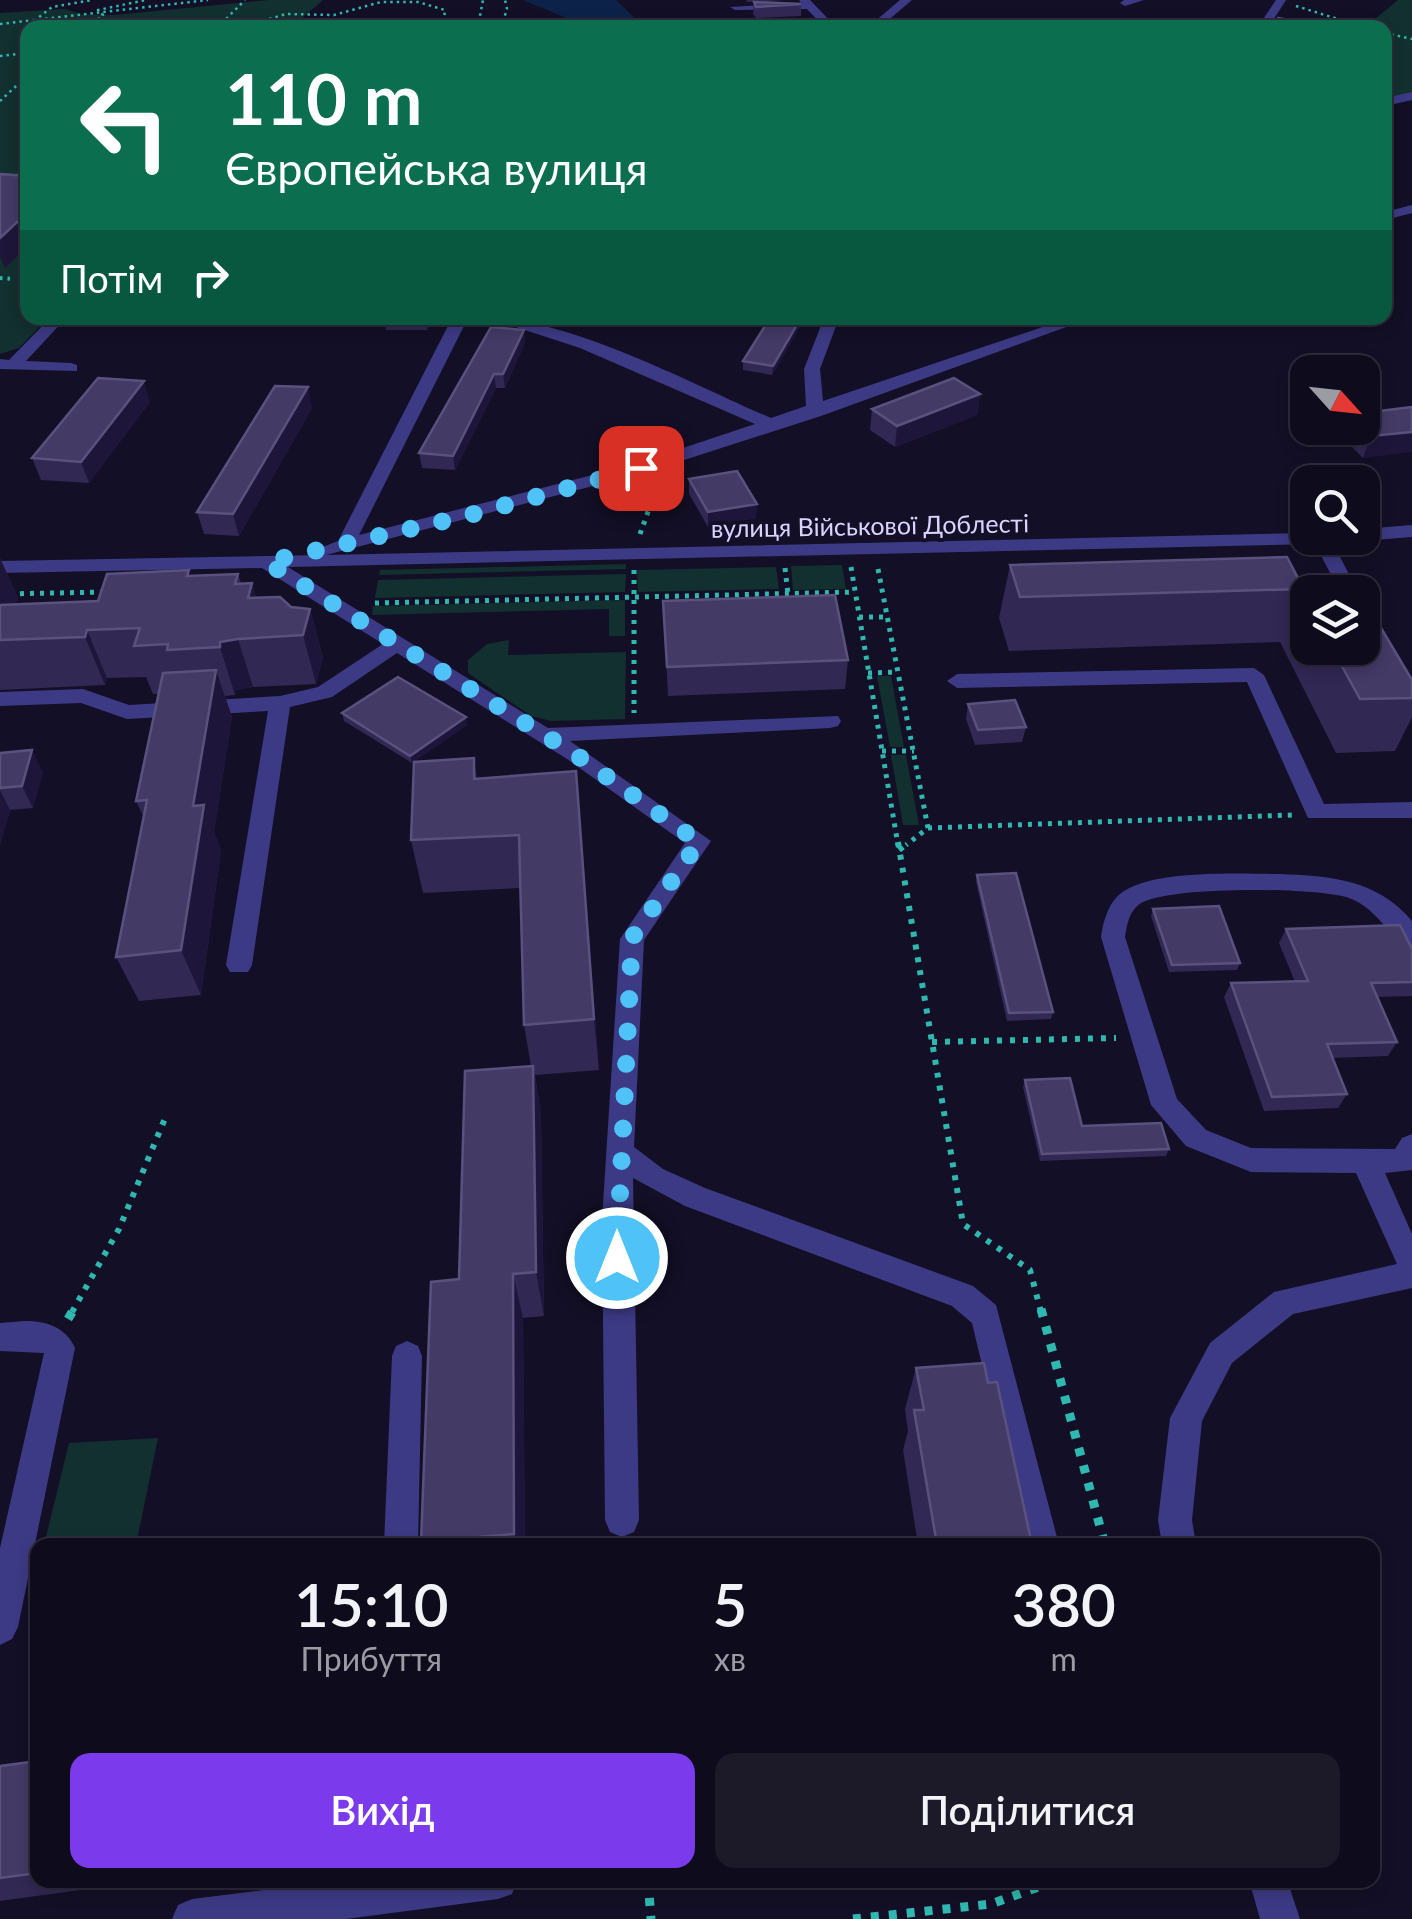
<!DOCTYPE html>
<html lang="uk">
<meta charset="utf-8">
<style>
:root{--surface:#0e0b1c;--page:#1c1929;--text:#f1f3f6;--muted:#9b9ba3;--line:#2e2b3b;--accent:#7c3aed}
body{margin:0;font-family:Lato,sans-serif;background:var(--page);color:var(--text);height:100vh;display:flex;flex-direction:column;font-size:38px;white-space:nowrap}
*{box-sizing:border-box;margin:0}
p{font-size:32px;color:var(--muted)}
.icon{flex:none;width:55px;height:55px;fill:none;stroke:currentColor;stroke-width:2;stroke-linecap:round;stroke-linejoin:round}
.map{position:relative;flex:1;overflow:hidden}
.drawer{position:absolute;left:30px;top:1538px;width:1350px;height:350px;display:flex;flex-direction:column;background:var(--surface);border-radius:20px;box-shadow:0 5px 15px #0003,0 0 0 2px var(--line)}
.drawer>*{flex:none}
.hud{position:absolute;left:20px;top:20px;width:1372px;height:305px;border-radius:20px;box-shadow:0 5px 15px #0003,0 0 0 2px var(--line);background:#0b6e4f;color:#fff;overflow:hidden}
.needle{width:65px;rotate:117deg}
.fabs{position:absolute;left:1290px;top:355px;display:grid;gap:20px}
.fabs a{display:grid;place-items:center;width:90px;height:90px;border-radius:20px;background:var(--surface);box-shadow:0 5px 15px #0003,0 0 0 2px var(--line);font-size:50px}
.pin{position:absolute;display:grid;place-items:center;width:85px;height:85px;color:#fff;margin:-42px;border-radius:20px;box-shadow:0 5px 15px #0006}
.me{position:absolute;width:110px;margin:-55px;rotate:0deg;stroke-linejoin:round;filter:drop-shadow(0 0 8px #0008)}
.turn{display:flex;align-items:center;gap:35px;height:210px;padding:0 40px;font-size:45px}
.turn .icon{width:130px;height:130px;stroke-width:2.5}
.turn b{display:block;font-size:70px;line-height:85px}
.then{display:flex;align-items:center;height:95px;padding:0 40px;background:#0003;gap:20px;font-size:38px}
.eta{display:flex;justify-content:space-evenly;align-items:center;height:170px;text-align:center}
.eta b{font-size:60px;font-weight:600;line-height:70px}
.primary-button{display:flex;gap:20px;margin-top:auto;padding:20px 40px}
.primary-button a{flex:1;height:115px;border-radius:20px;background:var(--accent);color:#fff;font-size:40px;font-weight:600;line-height:115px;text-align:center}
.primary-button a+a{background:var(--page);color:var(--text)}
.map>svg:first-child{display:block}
.green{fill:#12302f}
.water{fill:#0c2248}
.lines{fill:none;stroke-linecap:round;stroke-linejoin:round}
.path-far4{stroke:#2fb8b0;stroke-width:2.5;stroke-dasharray:2.5 4;stroke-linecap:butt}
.path-far3{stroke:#2fb8b0;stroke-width:4;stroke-dasharray:2.5 5;stroke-linecap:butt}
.path-far2{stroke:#2fb8b0;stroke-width:5;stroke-dasharray:4 6;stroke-linecap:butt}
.path-far1{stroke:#2fb8b0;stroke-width:6;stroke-dasharray:5 8;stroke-linecap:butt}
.path{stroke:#2fb8b0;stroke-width:9;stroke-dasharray:8 10;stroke-linecap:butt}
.minor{fill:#3d3a85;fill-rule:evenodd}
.wall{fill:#312854}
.shaded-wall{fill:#1d163a}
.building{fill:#433a66;stroke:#5a527e;stroke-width:2.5}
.route{stroke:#4fc3f7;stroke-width:18;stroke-dasharray:0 32.4}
.labels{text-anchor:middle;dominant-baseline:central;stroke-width:8;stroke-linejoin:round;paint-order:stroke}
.far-street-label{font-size:25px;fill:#d9d4ff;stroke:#130f26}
</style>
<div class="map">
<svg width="1412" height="1919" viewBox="0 0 1412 1919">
<rect width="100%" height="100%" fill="#130f26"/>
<path class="green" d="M269 0H323L292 27 28 28V318H48L19 348 0 354V13L65 9 81 14 114 15Z
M1398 0H1412V95L1385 102V28H1364Z
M626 564V569L379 575 380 570Z
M842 565 846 589 793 590 791 566Z
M776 567 779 589 638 592 637 570Z
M626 574 625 592 375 598 378 580Z
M625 600V636H609V609L372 615 373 606Z
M509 640 508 655 626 652 625 719 551 721 531 716 468 673V660L487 644Z
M877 676H891L904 747H890Z
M891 755H906L919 825H903Z
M158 1438 136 1545H44L69 1443Z"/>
<path class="water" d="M523 0H616L644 27H588Z"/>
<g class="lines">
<path class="path-far4" d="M1296 6 1367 28
M34 21 52 7 92 0
M0 24 208 0
M88 28 103 15 98 10 146 0
M217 28 245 0
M238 28 286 14 334 15 381 2H418L445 10 443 28
M482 28 479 21 483 0
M501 28 507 9 505 0
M1385 33 1412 39
M0 56 28 53
M0 101 28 75"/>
<path class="path-far3" d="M0 278 14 279"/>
<path class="path-far2" d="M640 534 658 484
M851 567 898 845
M785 568 788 594
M878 569 928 828 906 845
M634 570V713
M0 594 107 592
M375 603 855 592
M859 617H887
M868 673 898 672
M882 751H914
M928 828 1292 815"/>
<path class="path-far1" d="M898 842 963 1224 1030 1270 1041 1312
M899 850 909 842
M932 1042 1116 1038
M72 1312 119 1229 166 1116"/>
<path class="path" d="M1041 1309 1105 1545
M68 1319 74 1309
M648 1880 651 1919
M853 1919 991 1904 1058 1880"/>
<path class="minor" d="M799 0H810L837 28H825L807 9 735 10 730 7 801 3Z
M900 0H912L879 28H867Z
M1124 0H1144L1125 6 1120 3Z
M1276 0H1286L1268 28H1257Z
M1412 92V100L1385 106V98Z
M1412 205V213L1385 220V212Z
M50 318H66L26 361 71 363 77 365V371L0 369V359L9 360Z
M452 318H468L359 535 635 464 755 424 580 348 488 318C570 318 694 385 771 418L806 406 804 369 824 318H839L820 369 823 401 1069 318H1091L821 416 647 472 326 555 1308 533V538H1338L1333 543 1358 592H1340L1315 544 288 567 548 728 838 716 841 721 838 726 830 728 570 741 711 841 644 940 634 1147 663 1169 705 1188 973 1286 996 1305 1059 1545H1025L972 1323 952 1306 685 1206 633 1178 639 1520 634 1532 622 1537 610 1532 605 1520 602 1220 620 939 685 843 567 759 397 653 332 697 290 707 252 965 248 972H230L226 965 268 711 127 719 81 703 0 706V692L83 689 129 705 280 696 318 687 383 644 262 568 0 573V561L322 555 315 550 338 541Z
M1412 525V537L1362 541 1354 538H1362V529Z
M1254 668 1264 675 1324 804 1412 802V818H1308L1247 682 957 688 947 681 957 674Z
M1279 874C1330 876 1377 879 1412 921V951C1394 946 1379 908 1349 898 1316 887 1170 886 1141 903 1129 911 1127 924 1125 937L1177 1099 1206 1130 1251 1148 1395 1149 1402 1138 1412 1134V1170L1385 1173 1412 1234V1288L1293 1314 1232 1363 1202 1421 1192 1520 1196 1545H1162L1158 1520 1170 1418 1210 1343 1274 1292 1397 1264 1356 1173 1251 1172 1186 1146 1151 1105 1101 937C1103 922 1108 904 1120 894 1151 869 1239 874 1279 874Z
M25 1321C46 1321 66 1327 75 1348L18 1627 12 1639 0 1645V1548L44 1353 0 1351V1323Z
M407 1341 418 1346 422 1356 418 1545H384L392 1356 396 1346Z
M344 1880H517L512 1894 498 1899 346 1919H172L178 1905 192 1899Z
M1249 1880H1287L1300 1919H1260Z"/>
</g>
<path class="wall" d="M746 0H787L747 2Z
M754 2 801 4V16L756 18 753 14Z
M384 318H433L427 330H386Z
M801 325 772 375 743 370V361Z
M491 327 525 343 505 388H496L455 470 422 468 419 453Z
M980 394 977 415 895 447 870 430 872 409Z
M150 402 89 483 41 480 32 458Z
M1412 407 1363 458 1341 436 1344 428H1362Z
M312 408 239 536 204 534 197 512Z
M689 479 756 518 708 527 689 494Z
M1287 557 1308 592V648H1362L1412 680V717L1395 751 1336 753 1280 642 1009 651 999 618 1010 565Z
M0 558 18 598 15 604 98 601 191 576 238 574 241 583H252L256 597 291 607 310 609 323 657 316 684 253 687 236 690 235 695 225 696 232 717 214 832 221 851 201 995 139 1001 116 957 144 818 136 801 159 694H153L146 677 107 678 105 685 0 690Z
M663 601 848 660 845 689 668 696Z
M968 704 1026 727 1022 742 975 745 966 719Z
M342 713 467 725 412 763 344 721Z
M0 753 43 772 33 808 10 810 0 845Z
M474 758 477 778 576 771 599 1070 535 1075 541 1116 544 1316 523 1318 525 1545H422L421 1542 459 1279 531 1066 524 1025 520 888 423 893 411 840Z
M977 875 1053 1012 1051 1019 1007 1021 976 882Z
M1153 909 1240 963 1237 970 1169 972 1151 916Z
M1286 929 1412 949V996L1377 997 1397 1042 1388 1056 1332 1058 1347 1094 1338 1108 1264 1111 1224 997 1231 983 1295 982 1279 943Z
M1025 1080 1082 1126 1169 1149 1166 1156 1040 1161 1023 1087Z
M916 1368 988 1383 1032 1545H918L903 1450 908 1431 905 1409Z
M38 1761V1880H154L0 1901V1766Z"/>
<path class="shaded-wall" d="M28 212V246L5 268 0 256V238Z
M426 318H433L427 330Z
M801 318V325L772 375 773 366Z
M524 330 525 343 505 388 503 374Z
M494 374 496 388 455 470 453 456Z
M144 381 150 402 89 483 81 462Z
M308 387 312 408 239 536 233 514Z
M980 394 977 415 895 447 897 426Z
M1412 432V452L1363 458 1371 436Z
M757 504 756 518 708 527V512Z
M0 558 18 598 0 640Z
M252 583 266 631 248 598Z
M310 609 323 657 316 684 303 635Z
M87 630 107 678 105 685 85 637Z
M238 639 253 687 236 690 235 695 220 647V642Z
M216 670 232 717 214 832 221 851 201 995 181 950 193 806Z
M466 717 467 725 412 763 410 756Z
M32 750 43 772 33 808 22 786Z
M576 771 581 824 599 1070 594 1019Z
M0 790 10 810 0 845Z
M533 1066 541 1116 544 1316 536 1272Z
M513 1274 523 1318 525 1545H517L514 1534Z"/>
<path class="building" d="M754 2 801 4 756 7Z
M1278 18 1304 23 1301 28H1270Z
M0 174 28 176V212L0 238Z
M770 318H801L773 366 743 361Z
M491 327 524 330 503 374H494L453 456 419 453Z
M98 378 144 381 81 462 32 458Z
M954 378 980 394 897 426 872 409Z
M275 386 308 387 233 514 197 512Z
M1412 407V432L1371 436 1362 428V413Z
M737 471 757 504 708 512 689 479Z
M1287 557 1299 580 1352 578 1361 592H1308V602L1301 589 1020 597 1010 565Z
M189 570 187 576 238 574 235 584 252 583 248 598 280 597 291 607 310 609 303 635 238 639 220 642V647L167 650 168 644 134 646 140 628 87 630 85 637 0 640V605L98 601 107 574Z
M835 595 848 660 667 667 663 601Z
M1362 596 1412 680V698L1360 699 1332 648H1362Z
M216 670 193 806 204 805 181 950 116 957 147 800 136 801 163 673Z
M398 677 466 717 410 756 342 713Z
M1015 700 1026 727 978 730 968 704Z
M32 750 22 786 0 788V753Z
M474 758V779L576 771 594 1019 524 1025 519 835 411 840 414 762Z
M1016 873 1053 1012 1009 1013 977 875Z
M1219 906 1240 963 1172 965 1153 909Z
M1400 925 1412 949V982L1371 983 1397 1042 1327 1044 1347 1094 1272 1097 1231 983 1308 981 1286 929Z
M533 1066 536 1272 513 1274 514 1534 421 1542 431 1282 459 1279 465 1071Z
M1070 1078 1082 1126 1161 1123 1169 1149 1042 1154 1025 1080Z
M984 1363 988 1383 997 1382 1032 1545H937L914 1410H924L916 1368Z
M38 1761V1873L0 1878V1766Z"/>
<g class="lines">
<path class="route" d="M617 1258 632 938 699 842 575 754 266 562 466 516 641 468"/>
</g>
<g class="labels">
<g class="far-street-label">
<text transform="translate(870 525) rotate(-1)">вулиця Військової Доблесті</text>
</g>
</g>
</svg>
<div class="fabs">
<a><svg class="needle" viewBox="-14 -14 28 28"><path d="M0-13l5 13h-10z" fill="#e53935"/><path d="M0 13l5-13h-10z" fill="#9b9ba3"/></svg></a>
<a><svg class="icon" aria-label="search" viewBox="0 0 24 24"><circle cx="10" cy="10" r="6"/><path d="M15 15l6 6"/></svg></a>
<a><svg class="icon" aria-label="layers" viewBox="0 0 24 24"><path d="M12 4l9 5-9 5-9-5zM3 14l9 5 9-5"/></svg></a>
</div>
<div class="pin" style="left:641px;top:468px;background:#d93025"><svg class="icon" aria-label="arrive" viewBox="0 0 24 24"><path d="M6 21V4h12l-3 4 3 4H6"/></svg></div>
<svg class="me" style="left:617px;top:1258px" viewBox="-20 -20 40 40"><circle r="17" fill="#4fc3f7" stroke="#fff" stroke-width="3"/><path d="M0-11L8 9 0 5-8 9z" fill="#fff"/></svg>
<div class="hud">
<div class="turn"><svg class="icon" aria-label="left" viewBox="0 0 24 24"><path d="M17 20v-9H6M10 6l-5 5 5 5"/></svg><div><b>110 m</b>Європейська вулиця</div></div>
<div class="then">Потім<svg class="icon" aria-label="right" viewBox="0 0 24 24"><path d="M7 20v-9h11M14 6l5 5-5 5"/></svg></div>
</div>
<section class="drawer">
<div class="eta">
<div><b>15:10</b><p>Прибуття</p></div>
<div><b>5</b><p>хв</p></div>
<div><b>380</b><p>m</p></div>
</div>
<div class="primary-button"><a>Вихід</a><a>Поділитися</a></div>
</section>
</div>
